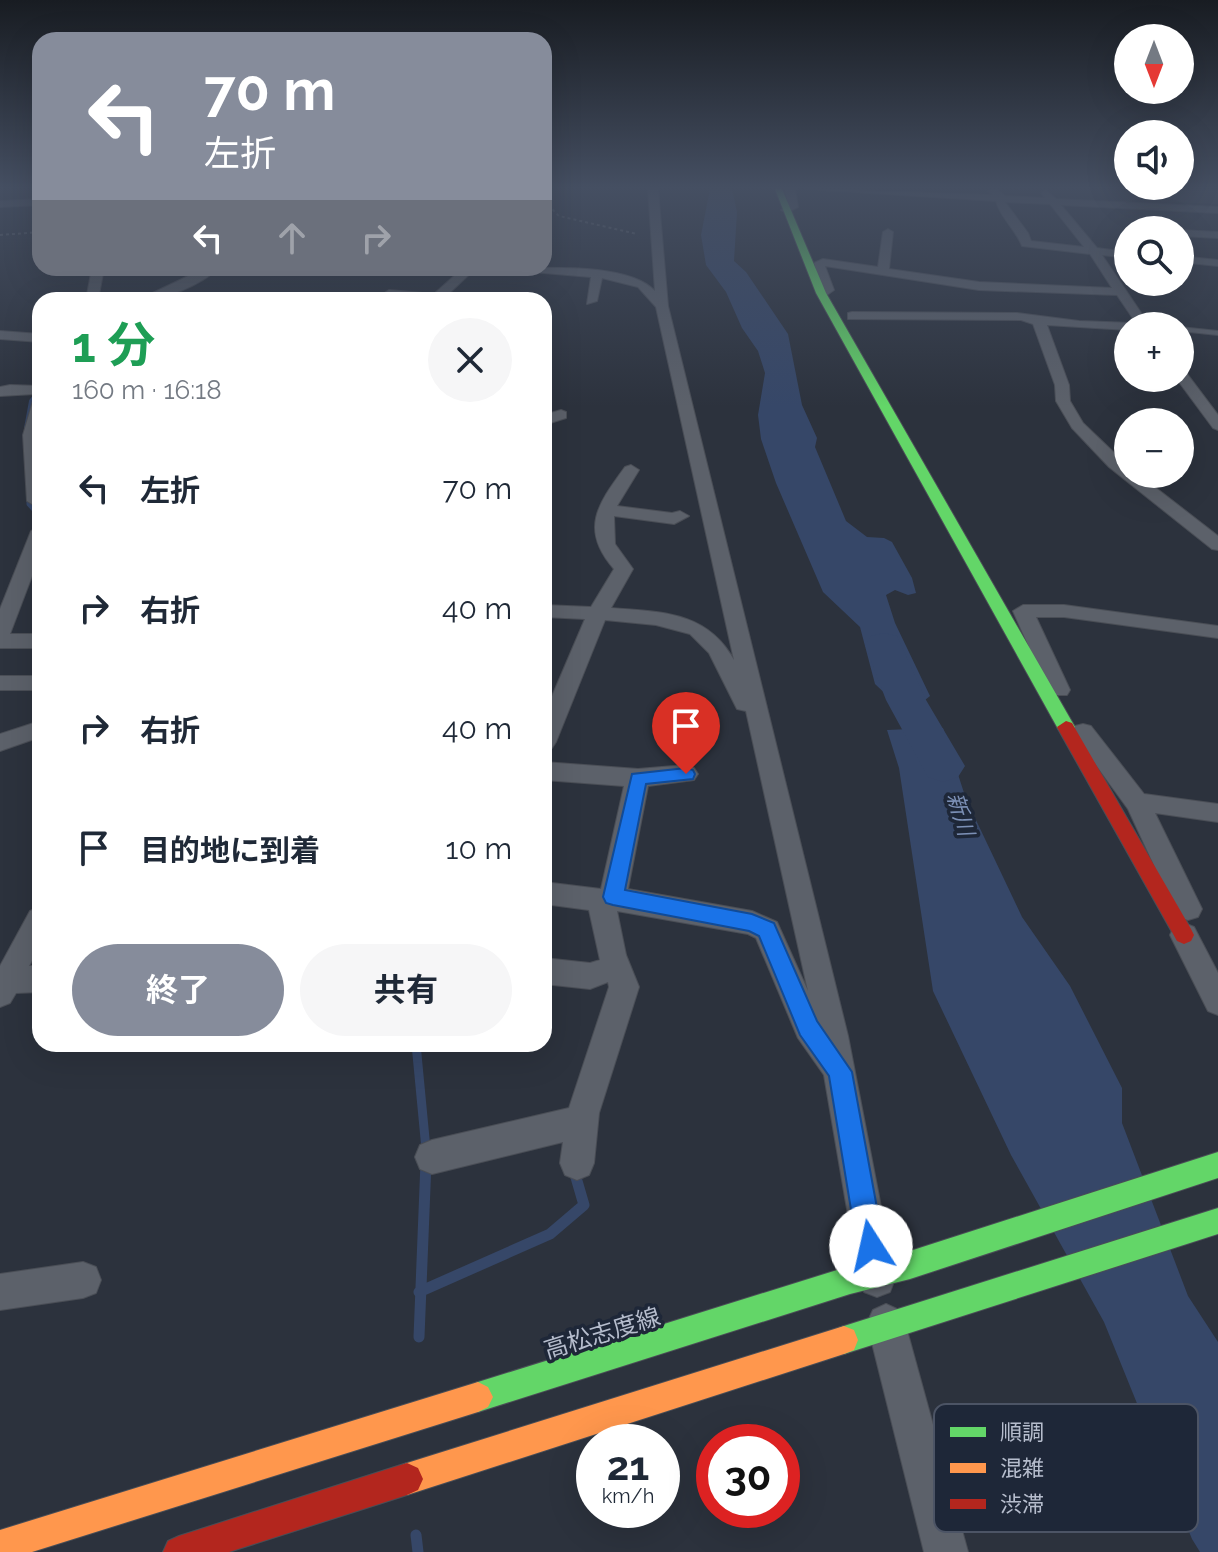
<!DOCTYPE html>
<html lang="ja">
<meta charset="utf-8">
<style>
:root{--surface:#fff;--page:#f6f6f7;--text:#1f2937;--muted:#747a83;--accent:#868c9b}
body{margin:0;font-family:Raleway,"Noto Sans JP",sans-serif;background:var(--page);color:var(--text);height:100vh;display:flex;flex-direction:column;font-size:30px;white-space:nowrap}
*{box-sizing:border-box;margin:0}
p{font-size:26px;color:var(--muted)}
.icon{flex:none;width:44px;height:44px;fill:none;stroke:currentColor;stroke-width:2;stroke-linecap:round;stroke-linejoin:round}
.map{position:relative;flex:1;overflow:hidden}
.drawer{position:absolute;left:32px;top:292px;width:520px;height:760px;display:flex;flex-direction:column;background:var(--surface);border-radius:24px;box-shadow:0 8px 32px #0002}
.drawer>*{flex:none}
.banner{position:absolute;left:32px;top:32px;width:520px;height:244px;border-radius:24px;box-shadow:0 8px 32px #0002;background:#868c9b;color:#fff;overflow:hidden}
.needle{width:52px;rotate:180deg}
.controls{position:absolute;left:1114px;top:24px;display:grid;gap:16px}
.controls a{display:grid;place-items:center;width:80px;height:80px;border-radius:50%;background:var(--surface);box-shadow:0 8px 32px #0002;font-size:40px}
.speed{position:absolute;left:576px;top:1424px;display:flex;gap:16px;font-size:40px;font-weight:700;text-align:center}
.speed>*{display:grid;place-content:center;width:104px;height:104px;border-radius:50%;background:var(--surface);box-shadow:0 8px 32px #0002;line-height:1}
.speed small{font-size:20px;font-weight:400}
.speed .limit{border:12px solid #d22;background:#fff;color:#111}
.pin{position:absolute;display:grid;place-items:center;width:68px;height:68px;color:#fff;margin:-82px -34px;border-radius:50% 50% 50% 0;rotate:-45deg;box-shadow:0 0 8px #0007}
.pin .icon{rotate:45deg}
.me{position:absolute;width:88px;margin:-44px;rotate:350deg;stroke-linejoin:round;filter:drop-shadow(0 0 6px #0008)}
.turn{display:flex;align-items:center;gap:28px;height:168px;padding:0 40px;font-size:36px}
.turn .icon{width:104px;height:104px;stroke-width:2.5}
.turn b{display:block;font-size:56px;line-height:68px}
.lanes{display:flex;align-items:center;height:76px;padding:0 40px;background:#0003;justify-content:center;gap:40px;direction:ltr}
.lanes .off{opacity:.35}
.round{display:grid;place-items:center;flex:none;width:84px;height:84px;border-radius:42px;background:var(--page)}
.summary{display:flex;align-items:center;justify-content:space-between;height:136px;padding:0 40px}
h1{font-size:48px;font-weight:700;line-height:60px;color:#1e9e55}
.cta{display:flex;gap:16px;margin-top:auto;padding:16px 40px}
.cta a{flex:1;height:92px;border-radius:48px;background:var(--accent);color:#fff;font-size:32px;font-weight:700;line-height:92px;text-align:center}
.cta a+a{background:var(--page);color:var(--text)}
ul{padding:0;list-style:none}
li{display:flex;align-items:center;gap:24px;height:120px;padding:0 40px}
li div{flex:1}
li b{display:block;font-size:30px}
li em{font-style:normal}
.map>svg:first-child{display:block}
.water{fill:#364768}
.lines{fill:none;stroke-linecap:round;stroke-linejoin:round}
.stream-far4{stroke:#364768;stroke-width:3}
.stream-far3{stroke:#364768;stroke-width:4}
.stream-far2{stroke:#364768;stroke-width:5}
.stream-far1{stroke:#364768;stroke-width:9}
.stream{stroke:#364768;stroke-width:11}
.river{fill:#364768;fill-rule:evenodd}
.lane-casing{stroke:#4a4e56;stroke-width:2}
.street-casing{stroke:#4a4e56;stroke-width:2}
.fast-casing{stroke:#4a4e56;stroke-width:2}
.slow-casing{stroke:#4a4e56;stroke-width:2}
.jam-casing{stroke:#4a4e56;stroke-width:2}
.path{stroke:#5a5f67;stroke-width:2;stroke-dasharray:3 3;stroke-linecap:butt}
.lane{fill:#5c616a;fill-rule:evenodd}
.street{fill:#5c616a;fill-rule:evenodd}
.fast{fill:#63d668;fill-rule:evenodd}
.slow{fill:#ff974d;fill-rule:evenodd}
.jam{fill:#b3261e;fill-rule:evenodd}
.wall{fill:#393d47}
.route{fill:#1a73e8;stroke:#114b97;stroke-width:2}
.labels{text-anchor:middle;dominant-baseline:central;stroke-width:7;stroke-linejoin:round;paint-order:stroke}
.water-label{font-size:22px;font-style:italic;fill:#7c90b6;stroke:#1e2738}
.near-street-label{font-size:24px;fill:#b6bdcd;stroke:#1e2738}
.key{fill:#1e2738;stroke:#4c5465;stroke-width:2}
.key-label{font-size:22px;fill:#b6bdcd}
</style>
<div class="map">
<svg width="1218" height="1552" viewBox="0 0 1218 1552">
<rect width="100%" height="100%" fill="#2c323d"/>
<path class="water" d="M710 189H732L737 212 734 261 746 272 788 334 802 405 817 438 815 447 846 521 867 537 884 538 892 542 912 578 916 593 908 595 895 590 886 595 895 623 930 696 925 700H892L875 684 860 627 823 592 776 483 761 439 758 415 765 373 758 351 742 328 726 292 706 265 701 235Z
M906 713H924L929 728H943L966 799 1022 917 1070 986 1122 1088V1123L1188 1296 1218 1342V1552H1200L1192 1539 1104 1322 1011 1155 933 991 899 768 887 730 910 729Z"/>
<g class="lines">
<path class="stream-far4" d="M152 300 172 292"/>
<path class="stream-far3" d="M26 428 31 401 40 390"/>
<path class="stream-far2" d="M29 496V504L40 516"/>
<path class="stream-far1" d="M416 1044 426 1149"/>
<path class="stream" d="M419 1292 550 1234 584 1205 575 1174
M419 1337 426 1162
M416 1535 418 1552"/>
<path class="river" d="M884 633 897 636 926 700 965 766 958 777 943 782 928 777 886 700 865 645 871 636Z"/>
<defs>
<path id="lane" d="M1180 327 1218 331V335L1180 331Z"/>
<path id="street" d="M648 189H658L668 306 848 1036 895 1279 890 1292 877 1297 864 1292 859 1279 824 1075 798 1038 756 938 748 934 617 911 626 955 639 987 599 1113 594 1163 589 1175 577 1180 565 1175 560 1163 563 1142 432 1174 420 1169 415 1157 420 1145 432 1140 569 1108 609 987 608 982 590 989 544 984V958L590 963 600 960 589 910 544 904V882L601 889 624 786 544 780V762L638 769 686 765 694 768 698 774 694 780 648 786 628 889 752 911 777 922 808 991 746 711 737 709 709 653 690 634 656 625 605 620 556 742 552 748 544 750V715L585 619 544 617V605L591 607 614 569C579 529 598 504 625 467L631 465 639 470 617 506 672 513 680 511 689 516 674 524 614 516 615 544 633 569 611 608C661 612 707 611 734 660L656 307 638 287 602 278 597 301 587 304 591 277 520 271 514 268C549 268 629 263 655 291Z
M785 189H795L798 207 786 213 781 210 788 206Z
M807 189 993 195 988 191 997 189 1005 196 1045 198 1041 193 1046 190 1056 199 1218 207V213L1061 205 1097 248 1128 252V258L1102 255 1150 326H1138L1117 295 979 290 825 266 834 290 827 295H819L817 292 821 288 814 263 823 259 878 267 883 232 888 229 893 232 889 269 979 282 1112 288 1090 254 1022 246C1016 230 1000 217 996 201ZM1005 202 1050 204 1084 247 1031 241 1028 233Z
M40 199V205L0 207V201Z
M1180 230 1218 232V238L1180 236Z
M1180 256 1218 260V266L1180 262Z
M92 268H104L98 300H86Z
M205 268H219C199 286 165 300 138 300Z
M463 268H476L442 300 389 298 383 294 389 290 434 294Z
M852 312 1017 313 1079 321 1133 323 1134 326H1128V330L1047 325 1069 385 1070 401 1083 423 1128 466V474H1138L1218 536V550L1212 549 1109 467 1072 428 1056 401 1055 385 1033 324 1021 320 848 319V313Z
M0 331 40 334V342L0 339Z
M1180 370 1185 371 1218 415V430L1213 428 1176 378H1180Z
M10 385 40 386V509L27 501 23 435 35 394 0 396V387Z
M561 410 566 412V418L544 425V415Z
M40 526V555L10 634H40V648H0V609L31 531Z
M1023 605H1064L1218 626V638L1064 617H1036L1070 690 1067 695H1051L1048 690 1013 611Z
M0 676H40V690H0Z
M40 721V737L0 751V734Z
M1083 724 1091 726 1144 794 1218 804V822L1155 813 1202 909 1198 917 1188 920 1178 917 1128 809 1072 732 1075 726Z
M40 907V946L29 966H40V992L16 993 10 1003 0 1007V966L30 911Z
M1184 923 1194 927 1218 973V1015L1208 1011 1170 935 1174 927Z
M83 1262 96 1267 101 1280 96 1293 83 1298 0 1310V1274Z
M886 1304 899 1310 905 1323 968 1552H924L867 1323 873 1310Z"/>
<path id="fast" d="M775 189H782L826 293 1075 727 1072 731H1060L1057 727 816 293Z
M1218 1152V1178L910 1279 850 1294 478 1412 468 1407 463 1397 468 1387 478 1382 850 1266 910 1251Z
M1218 1208V1234L844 1354 834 1350 830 1340 834 1330 844 1326Z"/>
<path id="slow" d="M844 1326 854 1330 858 1340 854 1350 844 1354 407 1495 396 1490 391 1479 396 1468 407 1463Z
M478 1382 488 1387 493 1397 488 1407 478 1412 32 1552H0V1530Z"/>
<path id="jam" d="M1066 721 1072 723 1191 929 1194 935 1191 941 1184 944 1177 941 1057 727Z
M407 1463 418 1468 423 1479 418 1490 407 1495 229 1552H163L168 1541 179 1536Z"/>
</defs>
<use href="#lane" class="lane-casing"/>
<use href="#street" class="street-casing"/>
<use href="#fast" class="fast-casing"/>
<use href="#slow" class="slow-casing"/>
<use href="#jam" class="jam-casing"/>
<path class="path" d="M544 201 559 216 637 234
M0 235 40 232"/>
<use href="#lane" class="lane"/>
<use href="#street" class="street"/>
<use href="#fast" class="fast"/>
<use href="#slow" class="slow"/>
<use href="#jam" class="jam"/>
</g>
<path class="wall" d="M1140 189H1218V204L1148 201Z"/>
<linearGradient id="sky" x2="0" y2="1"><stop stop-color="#181c22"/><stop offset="0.46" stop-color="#454f62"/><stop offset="1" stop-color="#454f62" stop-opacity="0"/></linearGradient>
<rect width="1218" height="407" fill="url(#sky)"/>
<path class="route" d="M686 768 693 770 695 774 693 779 646 784 625 890 752 914 774 923 817 1021 852 1072 884 1246 880 1255 871 1259 861 1255 857 1246 829 1076 800 1035 759 936 749 931 613 905 606 903 603 897 632 774Z"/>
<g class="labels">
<g class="water-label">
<text transform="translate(961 814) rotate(73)">新川</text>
</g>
<g class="near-street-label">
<text transform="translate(602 1333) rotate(-17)">高松志度線</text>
</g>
</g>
<rect x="934" y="1404" width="264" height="128" rx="12" class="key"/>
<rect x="950" y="1427" width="36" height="10" fill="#63d668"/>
<rect x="950" y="1463" width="36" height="10" fill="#ff974d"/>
<rect x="950" y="1499" width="36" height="10" fill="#b3261e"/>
<g class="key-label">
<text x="1000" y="1440">順調</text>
<text x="1000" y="1476">混雑</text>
<text x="1000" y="1512">渋滞</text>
</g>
</svg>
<div class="controls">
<a><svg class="needle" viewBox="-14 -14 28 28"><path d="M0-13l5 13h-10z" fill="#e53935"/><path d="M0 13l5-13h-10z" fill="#747a83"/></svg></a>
<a><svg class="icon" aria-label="sound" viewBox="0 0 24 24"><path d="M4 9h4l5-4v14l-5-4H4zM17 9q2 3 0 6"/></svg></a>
<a><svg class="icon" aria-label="search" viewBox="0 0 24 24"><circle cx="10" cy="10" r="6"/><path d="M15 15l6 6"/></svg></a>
<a>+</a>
<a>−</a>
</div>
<div class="speed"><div>21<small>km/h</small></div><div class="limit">30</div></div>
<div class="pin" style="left:686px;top:774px;background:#d93025"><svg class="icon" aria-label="arrive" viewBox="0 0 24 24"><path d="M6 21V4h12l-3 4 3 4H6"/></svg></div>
<svg class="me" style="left:871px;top:1246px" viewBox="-20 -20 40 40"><circle r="19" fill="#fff"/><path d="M0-13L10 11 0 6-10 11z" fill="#1a73e8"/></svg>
<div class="banner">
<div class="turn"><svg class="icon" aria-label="left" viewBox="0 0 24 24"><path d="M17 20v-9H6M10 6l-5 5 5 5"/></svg><div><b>70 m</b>左折</div></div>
<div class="lanes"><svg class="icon" aria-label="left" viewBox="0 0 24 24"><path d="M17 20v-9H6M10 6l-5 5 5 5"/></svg><svg class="icon off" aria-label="ahead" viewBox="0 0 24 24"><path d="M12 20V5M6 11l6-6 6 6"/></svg><svg class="icon off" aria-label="right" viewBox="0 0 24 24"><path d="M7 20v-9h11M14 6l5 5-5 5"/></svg></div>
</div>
<section class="drawer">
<div class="summary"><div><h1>1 分</h1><p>160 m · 16:18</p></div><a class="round"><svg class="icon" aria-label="close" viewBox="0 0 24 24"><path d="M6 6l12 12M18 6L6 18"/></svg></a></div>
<ul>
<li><svg class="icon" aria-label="left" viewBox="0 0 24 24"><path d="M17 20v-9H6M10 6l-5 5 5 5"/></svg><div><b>左折</b></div><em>70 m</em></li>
<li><svg class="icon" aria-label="right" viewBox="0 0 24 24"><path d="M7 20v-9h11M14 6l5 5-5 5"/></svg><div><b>右折</b></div><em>40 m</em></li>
<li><svg class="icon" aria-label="right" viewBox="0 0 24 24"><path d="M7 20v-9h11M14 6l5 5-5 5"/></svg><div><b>右折</b></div><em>40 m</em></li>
<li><svg class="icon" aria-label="arrive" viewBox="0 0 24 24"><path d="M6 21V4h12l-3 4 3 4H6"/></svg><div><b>目的地に到着</b></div><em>10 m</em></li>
</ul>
<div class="cta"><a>終了</a><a>共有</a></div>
</section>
</div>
